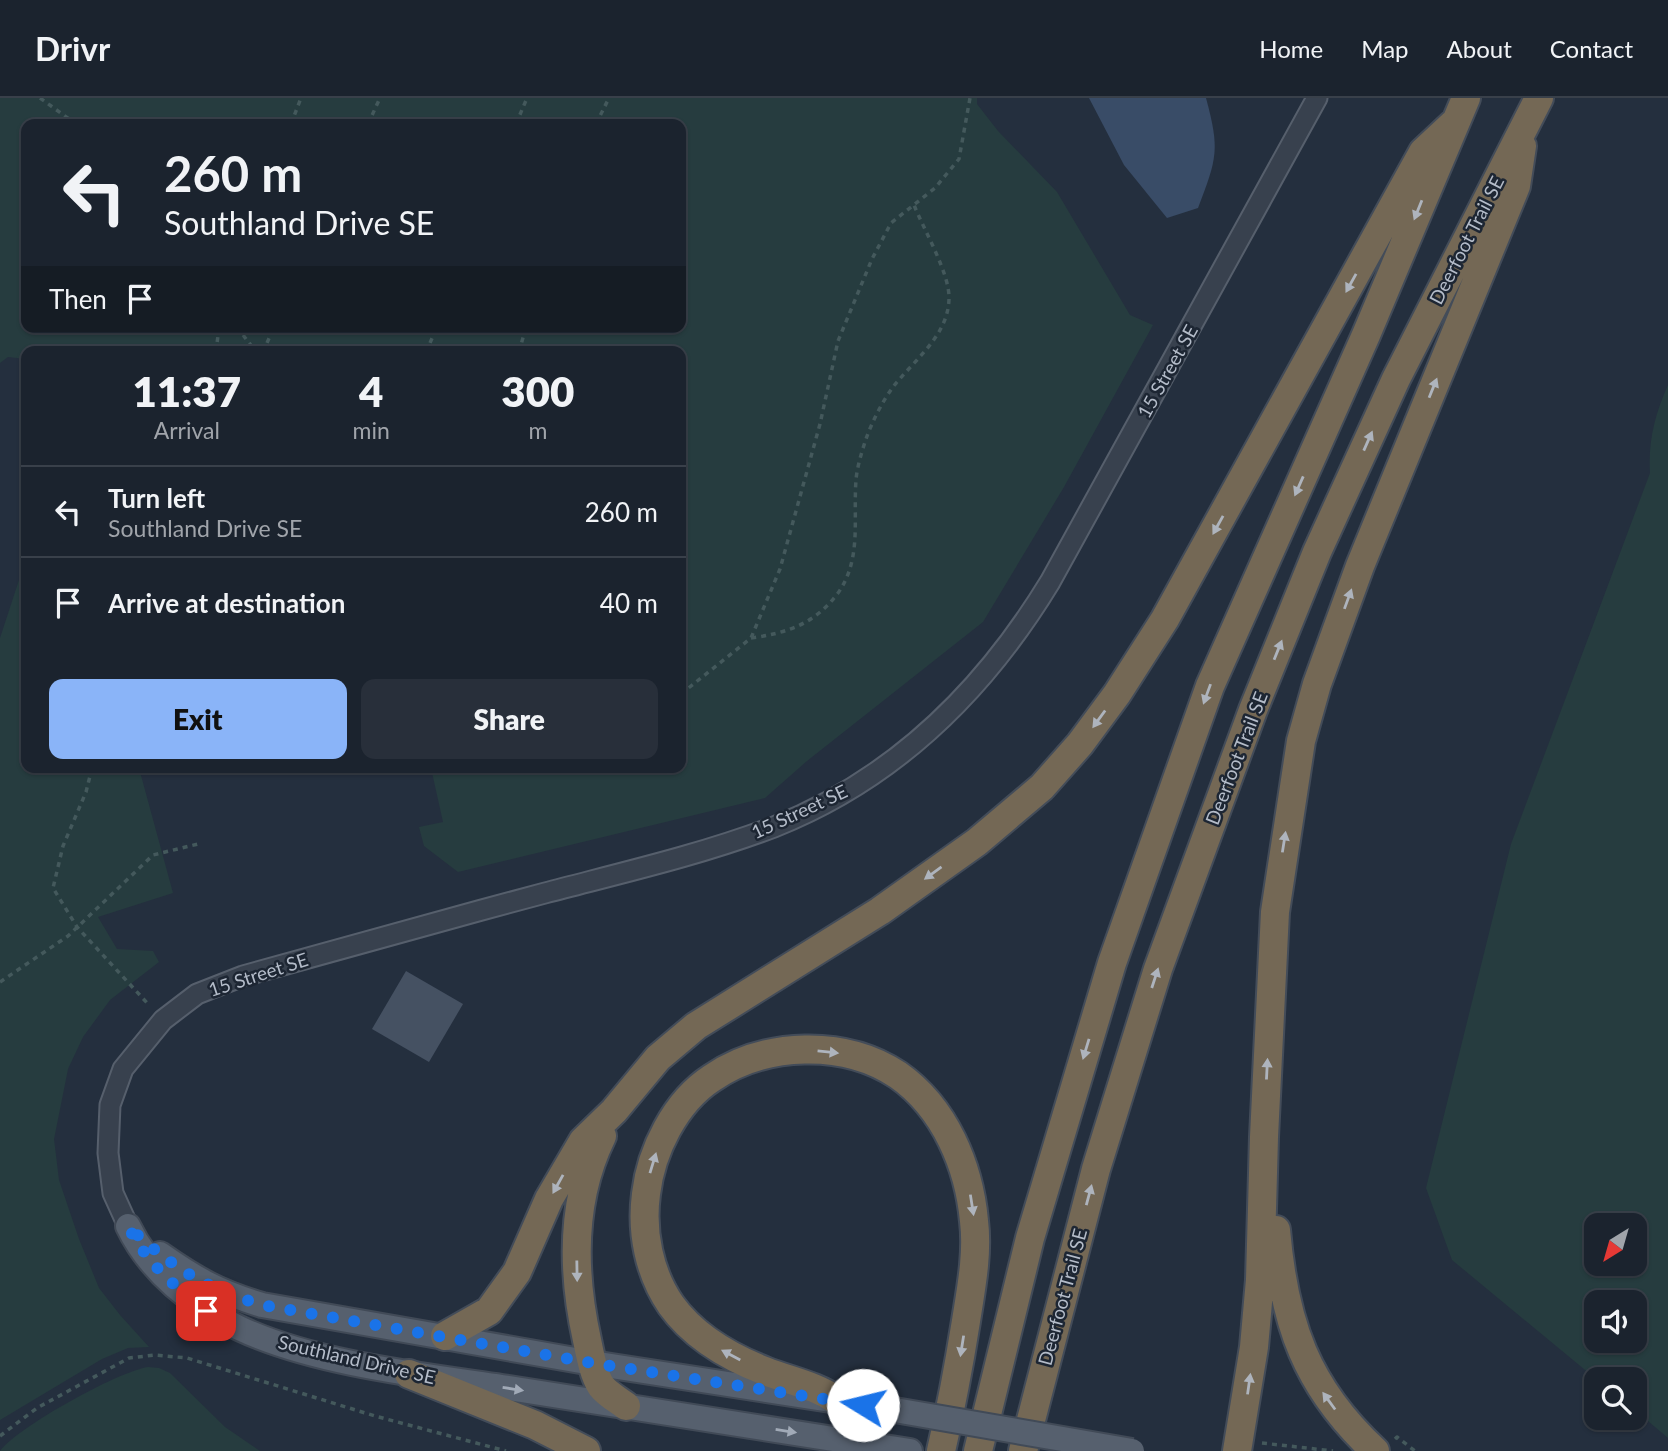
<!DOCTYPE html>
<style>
:root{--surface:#1b232e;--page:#282f3a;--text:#f1f3f6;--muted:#a0a4aa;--line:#39404a;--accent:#8ab4f8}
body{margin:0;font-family:Lato,sans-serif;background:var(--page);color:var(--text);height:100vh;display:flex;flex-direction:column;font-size:26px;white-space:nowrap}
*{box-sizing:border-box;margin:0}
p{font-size:23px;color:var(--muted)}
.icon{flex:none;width:38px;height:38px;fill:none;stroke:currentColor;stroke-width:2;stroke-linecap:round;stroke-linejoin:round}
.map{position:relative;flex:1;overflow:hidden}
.details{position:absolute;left:21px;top:248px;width:665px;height:427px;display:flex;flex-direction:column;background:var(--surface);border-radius:14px;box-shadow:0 2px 5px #0004,0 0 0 2px var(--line)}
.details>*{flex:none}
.guide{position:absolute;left:21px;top:21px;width:665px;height:214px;border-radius:14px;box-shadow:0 2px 5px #0004,0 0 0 2px var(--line);background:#1b232e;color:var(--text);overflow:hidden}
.needle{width:46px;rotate:217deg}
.tools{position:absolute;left:1584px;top:1115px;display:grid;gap:14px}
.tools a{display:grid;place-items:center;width:63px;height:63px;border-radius:14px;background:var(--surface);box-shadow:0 2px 5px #0004,0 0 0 2px var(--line);font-size:35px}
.pin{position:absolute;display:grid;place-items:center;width:60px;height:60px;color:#fff;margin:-30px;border-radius:14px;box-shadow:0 4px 10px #0006}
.me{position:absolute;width:77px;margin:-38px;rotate:279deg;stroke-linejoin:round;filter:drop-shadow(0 0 5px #0008)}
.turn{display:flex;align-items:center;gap:24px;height:147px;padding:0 28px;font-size:32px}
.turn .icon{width:91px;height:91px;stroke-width:2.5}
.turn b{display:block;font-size:49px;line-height:60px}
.then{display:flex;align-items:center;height:66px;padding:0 28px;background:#0003;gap:14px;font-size:26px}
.eta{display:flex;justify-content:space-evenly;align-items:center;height:119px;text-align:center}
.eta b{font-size:42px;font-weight:800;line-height:49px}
.cta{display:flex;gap:14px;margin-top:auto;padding:14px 28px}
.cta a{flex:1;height:80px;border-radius:14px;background:var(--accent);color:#111;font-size:28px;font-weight:800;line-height:80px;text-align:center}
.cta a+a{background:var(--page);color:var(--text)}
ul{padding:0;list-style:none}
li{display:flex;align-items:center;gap:21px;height:91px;padding:0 28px;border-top:2px solid var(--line)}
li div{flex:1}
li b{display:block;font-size:26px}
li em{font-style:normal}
header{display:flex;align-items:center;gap:42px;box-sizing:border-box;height:98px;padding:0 35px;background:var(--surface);border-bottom:2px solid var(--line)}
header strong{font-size:33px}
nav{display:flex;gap:38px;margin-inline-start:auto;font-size:24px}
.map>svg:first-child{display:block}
.green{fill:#263c3f;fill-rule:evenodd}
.water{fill:#394c67}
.building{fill:#455162}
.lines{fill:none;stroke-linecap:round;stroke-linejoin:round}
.minor-casing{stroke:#565f6c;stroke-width:23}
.major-casing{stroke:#414a57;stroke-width:28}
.highway-casing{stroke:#434c59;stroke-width:32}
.path{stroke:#44595c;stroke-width:3.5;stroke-dasharray:5 5;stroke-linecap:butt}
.minor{stroke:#38414e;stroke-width:19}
.major{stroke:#56606e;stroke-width:24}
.highway{stroke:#746855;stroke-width:28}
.major-bridge-casing{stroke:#414a57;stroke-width:28;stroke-linecap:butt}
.major-bridge{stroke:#56606e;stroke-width:24}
.oneway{fill:#aeb4bd}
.oneway2{fill:#a1aab7}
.route{stroke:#1a73e8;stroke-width:12;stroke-dasharray:0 21.6}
.labels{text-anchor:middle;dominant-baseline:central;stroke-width:5;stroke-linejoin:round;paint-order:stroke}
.street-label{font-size:19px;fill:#b4bcc9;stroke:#1d2633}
</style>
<header>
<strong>Drivr</strong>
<nav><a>Home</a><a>Map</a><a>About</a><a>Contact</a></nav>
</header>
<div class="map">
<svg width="1668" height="1353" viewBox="0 0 1668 1353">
<rect width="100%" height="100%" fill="#242f3e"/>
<path class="green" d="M0 0H977V6L998 33 1057 94 1130 217 1153 227 1064 389 983 524 807 663 765 700 458 774 424 748 419 729 443 724 431 670H681V254H26V261L8 259 0 265ZM26 26H681V229H26Z
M1668 287V1340L1635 1312 1634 1281H1596L1452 1162 1426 1090 1511 746 1650 375C1648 343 1655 316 1668 287ZM1596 1127H1634V1166H1596ZM1634 1204V1242H1596V1204Z
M26 423V670H139L173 795 98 819 117 851 153 853 159 864 110 902 83 939 68 971 54 1041 59 1082 79 1141 99 1190 120 1217 149 1249 128 1250 102 1261 0 1322V540L19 482Z
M148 1269 159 1270 170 1275 225 1329 260 1353H0C18 1329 117 1274 148 1269Z"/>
<path class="water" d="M1089 0H1206C1220 52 1217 60 1198 110L1167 120 1124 67Z"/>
<path class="building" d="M406 873 463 906 429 964 372 931Z"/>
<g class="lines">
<defs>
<path id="minor" d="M128 1128 113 1095 108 1055 110 1007 123 971 163 922 197 896 243 878C343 850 444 822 545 795 621 775 700 757 774 729 895 681 983 594 1050 484L1317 0"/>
<path id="major" d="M128 1128C150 1174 193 1208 239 1230 313 1265 420 1277 502 1289 638 1310 774 1331 910 1353
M160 1156C197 1182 219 1194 262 1207L592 1265 889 1311"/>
<path id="highway" d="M602 1038C571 1101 572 1174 587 1242 590 1256 593 1275 601 1288 607 1296 618 1302 626 1308
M1276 1132C1284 1225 1306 1289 1375 1353
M445 1238 489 1213 517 1174 549 1101 583 1043 614 1013 658 960 696 928 880 813 977 744 1042 689 1080 646 1117 596 1165 521 1423 54 1453 26
M409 1276 535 1327 586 1353
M838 1303C815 1287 790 1283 765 1273 729 1259 694 1239 671 1207 649 1175 641 1134 646 1096 651 1053 675 1004 712 980 765 944 844 941 898 977 945 1010 969 1068 974 1123 978 1156 971 1191 966 1223 959 1267 951 1310 941 1353
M978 1353 1030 1140 1112 865 1210 588 1366 237 1466 0
M1023 1353 1096 1071 1158 871 1253 612 1317 454 1396 281 1539 0
M1237 1353 1254 1249 1260 1182 1264 1039 1275 814 1301 643 1317 586 1360 468 1516 88 1522 48"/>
</defs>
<use href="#minor" class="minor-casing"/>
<use href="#major" class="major-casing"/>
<use href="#highway" class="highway-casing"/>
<path class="path" d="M40 0 76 26
M291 26 301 0
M368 26 380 0
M516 26 527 0
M596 26 609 0
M237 229 256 254
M216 254 219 229
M263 254 274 229
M426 254 437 229
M519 254 526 229
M751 540C787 535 815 526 838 495 862 461 853 422 856 382 857 369 862 353 866 341 872 324 882 304 893 289 914 262 948 238 949 201 950 176 924 132 914 107
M681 596 751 540 780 471 820 326 838 243 872 161 891 125 935 90 959 61 970 0
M92 670 86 694 63 748 53 790 77 829 149 907
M0 884 68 838 153 757 202 745
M0 1338 37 1310 129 1260 155 1257 187 1260 375 1318 506 1353
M1395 1341 1397 1339 1415 1353
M1262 1345 1333 1353"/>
<use href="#minor" class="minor"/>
<use href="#major" class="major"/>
<use href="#highway" class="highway"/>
<defs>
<path id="major-bridge" d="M889 1311 1132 1353"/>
</defs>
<use href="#major-bridge" class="major-bridge-casing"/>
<use href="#major-bridge" class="major-bridge"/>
</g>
<defs><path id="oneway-solid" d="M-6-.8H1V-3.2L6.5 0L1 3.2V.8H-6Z" transform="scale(1.75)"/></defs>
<g class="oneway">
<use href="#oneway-solid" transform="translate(1418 112) rotate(112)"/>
<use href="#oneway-solid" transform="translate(1351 185) rotate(119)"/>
<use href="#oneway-solid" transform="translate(1433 290) rotate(-68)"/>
<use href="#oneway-solid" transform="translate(1368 343) rotate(-66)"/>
<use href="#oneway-solid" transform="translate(1299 388) rotate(114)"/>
<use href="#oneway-solid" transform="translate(1218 427) rotate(119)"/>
<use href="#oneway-solid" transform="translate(1348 501) rotate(-70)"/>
<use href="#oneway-solid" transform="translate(1278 552) rotate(-68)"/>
<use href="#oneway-solid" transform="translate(1207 596) rotate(110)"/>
<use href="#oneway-solid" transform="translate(1099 621) rotate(126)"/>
<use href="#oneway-solid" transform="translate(1284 744) rotate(-81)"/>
<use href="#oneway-solid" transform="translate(933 775) rotate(144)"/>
<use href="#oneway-solid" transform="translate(1155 880) rotate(-72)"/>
<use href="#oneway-solid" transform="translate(1086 951) rotate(107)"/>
<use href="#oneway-solid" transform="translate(828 954) rotate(6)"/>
<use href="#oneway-solid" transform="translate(1267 971) rotate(-87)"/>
<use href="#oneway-solid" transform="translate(653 1065) rotate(-73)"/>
<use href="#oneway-solid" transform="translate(558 1086) rotate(119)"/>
<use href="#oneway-solid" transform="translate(1089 1097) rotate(-75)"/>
<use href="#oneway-solid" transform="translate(972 1107) rotate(81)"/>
<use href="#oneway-solid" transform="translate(577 1173) rotate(89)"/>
<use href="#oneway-solid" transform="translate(962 1248) rotate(99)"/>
<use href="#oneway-solid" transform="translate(731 1257) rotate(-152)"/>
<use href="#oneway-solid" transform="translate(1249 1286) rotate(-82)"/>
<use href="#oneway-solid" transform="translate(1329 1303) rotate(-126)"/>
</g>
<g class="oneway2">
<use href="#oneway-solid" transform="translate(513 1291) rotate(9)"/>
<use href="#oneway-solid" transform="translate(786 1333) rotate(9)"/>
</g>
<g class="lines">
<path class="route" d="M206 1213C174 1188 146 1164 128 1128 171 1169 205 1190 262 1207L592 1265 863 1307"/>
</g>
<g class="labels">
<g class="street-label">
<text transform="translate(1466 142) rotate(-63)">Deerfoot Trail SE</text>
<text transform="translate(1167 273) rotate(-61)">15 Street SE</text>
<text transform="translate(1236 660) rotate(-69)">Deerfoot Trail SE</text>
<text transform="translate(799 713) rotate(-25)">15 Street SE</text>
<text transform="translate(258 876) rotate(-18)">15 Street SE</text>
<text transform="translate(1062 1199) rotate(-75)">Deerfoot Trail SE</text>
<text transform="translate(357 1261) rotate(13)">Southland Drive SE</text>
</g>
</g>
</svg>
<div class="tools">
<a><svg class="needle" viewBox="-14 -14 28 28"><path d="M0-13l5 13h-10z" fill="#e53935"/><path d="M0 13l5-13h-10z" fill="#a0a4aa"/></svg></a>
<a><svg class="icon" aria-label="sound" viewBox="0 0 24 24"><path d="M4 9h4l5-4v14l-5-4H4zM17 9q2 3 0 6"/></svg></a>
<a><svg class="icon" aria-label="search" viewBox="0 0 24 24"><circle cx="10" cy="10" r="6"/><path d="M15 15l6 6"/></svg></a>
</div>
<div class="pin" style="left:206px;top:1213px;background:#d93025"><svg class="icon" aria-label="arrive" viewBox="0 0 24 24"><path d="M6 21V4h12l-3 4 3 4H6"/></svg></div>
<svg class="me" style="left:863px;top:1307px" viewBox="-20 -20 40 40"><circle r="19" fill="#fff"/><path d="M0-13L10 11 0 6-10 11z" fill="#1a73e8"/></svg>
<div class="guide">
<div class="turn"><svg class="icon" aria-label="left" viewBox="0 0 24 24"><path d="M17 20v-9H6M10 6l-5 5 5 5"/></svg><div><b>260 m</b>Southland Drive SE</div></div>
<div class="then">Then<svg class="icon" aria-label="arrive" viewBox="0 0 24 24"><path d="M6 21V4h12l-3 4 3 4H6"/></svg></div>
</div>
<section class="details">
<div class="eta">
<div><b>11:37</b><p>Arrival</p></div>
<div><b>4</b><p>min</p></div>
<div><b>300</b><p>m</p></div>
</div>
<ul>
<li><svg class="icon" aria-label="left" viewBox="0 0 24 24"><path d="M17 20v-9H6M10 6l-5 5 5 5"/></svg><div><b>Turn left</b><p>Southland Drive SE</p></div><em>260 m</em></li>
<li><svg class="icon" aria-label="arrive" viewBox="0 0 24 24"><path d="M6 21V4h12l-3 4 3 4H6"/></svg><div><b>Arrive at destination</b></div><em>40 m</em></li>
</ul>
<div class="cta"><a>Exit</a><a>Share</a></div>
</section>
</div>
